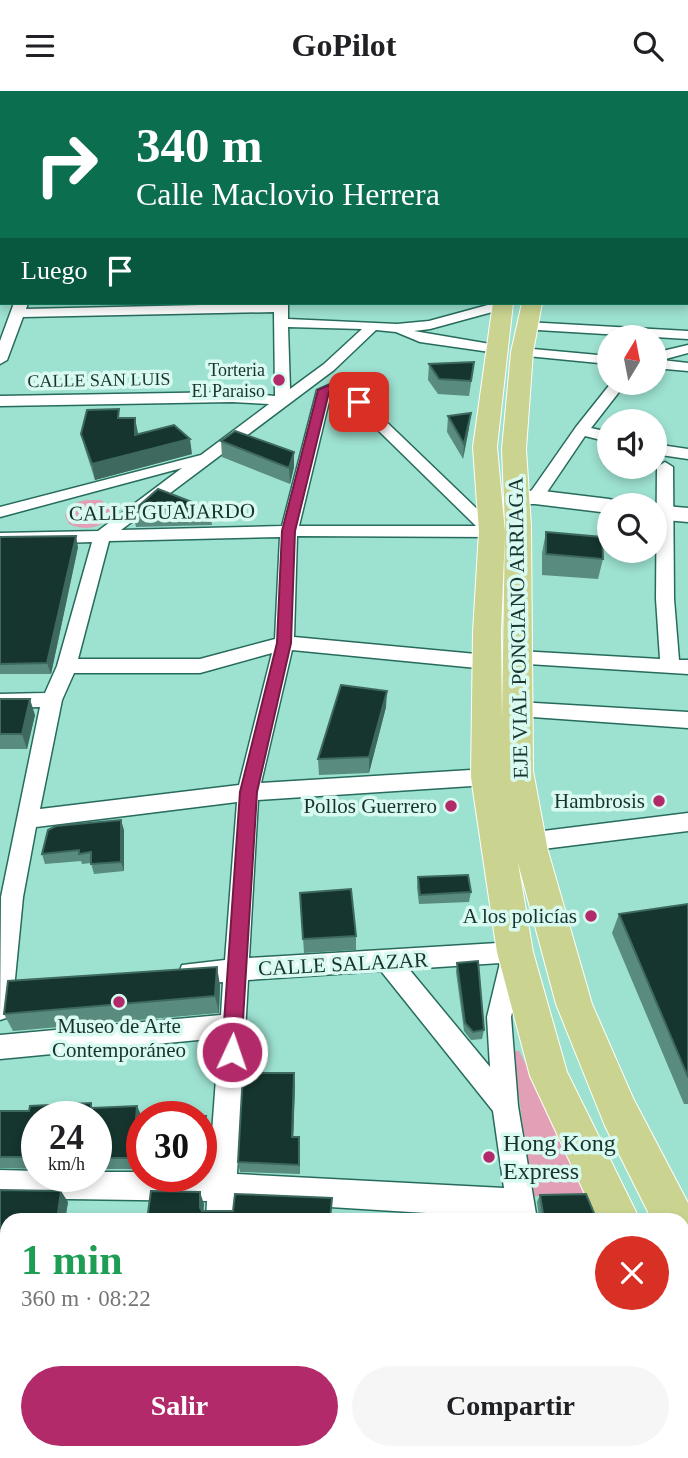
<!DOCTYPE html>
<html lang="es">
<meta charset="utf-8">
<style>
:root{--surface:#fff;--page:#f6f6f6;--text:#202124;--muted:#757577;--accent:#b32a6a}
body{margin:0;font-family:Georgia,serif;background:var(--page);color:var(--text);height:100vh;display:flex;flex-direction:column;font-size:26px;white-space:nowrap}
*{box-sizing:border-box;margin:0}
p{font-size:23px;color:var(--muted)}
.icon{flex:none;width:38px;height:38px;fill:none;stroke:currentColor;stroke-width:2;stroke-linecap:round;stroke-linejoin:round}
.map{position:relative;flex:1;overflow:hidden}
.panel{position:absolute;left:0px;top:1122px;width:690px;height:247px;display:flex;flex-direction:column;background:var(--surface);border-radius:21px 21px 0 0;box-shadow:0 4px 10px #0003}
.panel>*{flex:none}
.guide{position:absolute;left:0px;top:0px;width:690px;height:214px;box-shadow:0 4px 10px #0003;background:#0b6e4f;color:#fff;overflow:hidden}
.needle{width:46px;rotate:10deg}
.tools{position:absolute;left:597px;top:234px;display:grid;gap:14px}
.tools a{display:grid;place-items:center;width:70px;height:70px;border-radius:50%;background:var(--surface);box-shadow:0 4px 10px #0003;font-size:35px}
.speed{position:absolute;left:21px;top:1010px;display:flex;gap:14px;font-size:35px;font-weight:700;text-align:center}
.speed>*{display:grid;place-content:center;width:91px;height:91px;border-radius:50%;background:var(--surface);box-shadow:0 4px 10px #0003;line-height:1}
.speed small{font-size:18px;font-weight:400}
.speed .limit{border:10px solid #d22;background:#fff;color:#111}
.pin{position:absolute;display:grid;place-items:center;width:60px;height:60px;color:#fff;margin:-30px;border-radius:14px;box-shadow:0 4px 10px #0006}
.me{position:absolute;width:77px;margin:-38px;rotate:3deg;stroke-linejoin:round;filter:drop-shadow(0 0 5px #0008)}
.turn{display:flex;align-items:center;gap:24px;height:147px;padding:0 21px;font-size:32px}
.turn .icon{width:91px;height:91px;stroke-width:2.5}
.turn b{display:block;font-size:49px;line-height:60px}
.then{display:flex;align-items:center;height:66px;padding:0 21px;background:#0003;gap:14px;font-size:26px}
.round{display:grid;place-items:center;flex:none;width:74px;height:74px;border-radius:37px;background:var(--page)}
.headline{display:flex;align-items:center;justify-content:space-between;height:119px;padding:0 21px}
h1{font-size:42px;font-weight:800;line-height:52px;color:#1e9e55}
.button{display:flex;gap:14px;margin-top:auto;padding:14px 21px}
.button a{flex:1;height:80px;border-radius:42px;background:var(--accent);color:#fff;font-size:28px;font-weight:800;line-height:80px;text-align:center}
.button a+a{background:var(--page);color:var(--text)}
header{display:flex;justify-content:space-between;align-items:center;height:91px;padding:0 21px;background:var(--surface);font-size:32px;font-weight:800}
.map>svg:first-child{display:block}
.green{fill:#e1a0b6}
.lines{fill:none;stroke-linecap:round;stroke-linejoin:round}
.street-casing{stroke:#276b5d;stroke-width:3}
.secondary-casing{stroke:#276b5d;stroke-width:3}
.primary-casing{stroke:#fff;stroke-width:2}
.street{fill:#fff;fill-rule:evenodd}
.secondary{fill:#fff;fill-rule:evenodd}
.primary{fill:#cad490;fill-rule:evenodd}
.wall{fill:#598b7f}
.shaded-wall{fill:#3e695f}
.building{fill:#15352e;stroke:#3e695f;stroke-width:2}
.route{fill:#b32a6a;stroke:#741b45;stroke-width:2}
.poi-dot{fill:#b32a6a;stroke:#d9faf1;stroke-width:2.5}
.labels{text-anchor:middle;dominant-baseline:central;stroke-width:7;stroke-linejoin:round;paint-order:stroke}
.far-poi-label{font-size:18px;fill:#18332d;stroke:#d9faf1;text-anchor:end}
.far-street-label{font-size:18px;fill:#18332d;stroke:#d9faf1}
.street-label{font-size:21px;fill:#18332d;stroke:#d9faf1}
.poi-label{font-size:21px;fill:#18332d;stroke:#d9faf1;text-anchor:end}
.near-poi-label{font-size:24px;fill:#18332d;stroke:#d9faf1;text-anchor:start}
</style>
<header><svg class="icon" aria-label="menu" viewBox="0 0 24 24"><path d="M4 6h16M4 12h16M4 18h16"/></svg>GoPilot<svg class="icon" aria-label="search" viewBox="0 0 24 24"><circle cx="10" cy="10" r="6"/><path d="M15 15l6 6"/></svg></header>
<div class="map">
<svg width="688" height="1367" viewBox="0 0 688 1367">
<rect width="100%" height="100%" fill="#9de1d0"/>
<path class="green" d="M86 409H101L110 416 111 425C100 438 84 440 69 433L65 425C67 414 76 411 86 409Z
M513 960H519L597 1108 532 1105Z"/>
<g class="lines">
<defs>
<path id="street" d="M86 0H96V2H86Z
M149 0H159L160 2H150Z
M351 0H361V2H351Z
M0 11H2V17H0Z
M0 70H2V76H0Z
M14 212H28L26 218 288 212V228L397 233 429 230 495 212 509 214 507 217 430 238 414 240 502 255V261L497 262 420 251 396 241 376 239 334 279 121 439 282 435 317 299 333 292 348 294 501 441 492 446 297 445 294 546 487 564 494 566 497 571 494 576 487 578 292 559 261 692 487 678 494 680 498 686 494 692 487 694 258 709 249 867 515 851 523 854 527 861 511 926 518 1015 537 1129 235 1110 234 1129H206L207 1110 0 1107V1079L37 1080V1085H96V1081H142V1085H201V1082H209L219 947 0 968V944L221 924 223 891 191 893 182 890 179 882 182 874 225 869 237 711 36 736 23 806 12 918 9 926 0 929 1 806 40 616 0 617V603L45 602 57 575 92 451 0 454V442L98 440 182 377 0 426V416L201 364 269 313 232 311 0 315V305L232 301 275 305 274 221 23 226 7 269 0 273V250ZM288 236 362 238 324 273 290 298ZM339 301 476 435H299L331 302ZM280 446 275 548 200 568H78L109 450ZM272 562 239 694 40 718 62 609 74 582H200ZM500 872 487 926 490 976 409 878ZM381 880 493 1020 504 1097 237 1083 248 889Z
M526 231 688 240V248L521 238 519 235Z
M688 254V262L662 269 688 272V280L654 277V262Z
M522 257 609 265V273L517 264V258Z
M611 292H626L591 337 609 341V351L585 345 541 410H529L527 406 576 336Z
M654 353 688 358V368L654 363Z
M665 371 673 376 674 508 679 569H688V583L512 572 509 567 512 562 519 560 660 568 656 508 657 376Z
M518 611 688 621V637L518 625 511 623 508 618 511 613Z
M688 722V740L519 761 511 758 508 752 511 746 519 743Z
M181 1362H213L212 1367H180Z
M528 1362H560L561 1367H529Z"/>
<path id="secondary" d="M536 0H550V2H536Z
M556 0H570V2H556Z
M535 399 609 408 617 410 620 415H609V422L535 413H510L507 408 510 403Z
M654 414 688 417V431L654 428V415H651Z"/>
<path id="primary" d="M0 186H2V198H0Z
M493 212H513L497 356 505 441 501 541 502 629 505 435 502 358 511 261 522 212H542L533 261 526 358 531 435 533 680 548 760 592 913 633 1007 688 1112V1178L682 1176V1129H652L605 1035 556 913 518 772 533 861 567 981 640 1129H597L530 985 497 861 471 686 473 541 479 441 473 356Z
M682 1238 688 1240V1294L682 1291Z"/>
</defs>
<use href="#street" class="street-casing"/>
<use href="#secondary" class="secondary-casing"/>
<use href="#primary" class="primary-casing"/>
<use href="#street" class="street"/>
<use href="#secondary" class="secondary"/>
<use href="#primary" class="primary"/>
</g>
<path class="wall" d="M0 131H2V184L0 183Z
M429 273 472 286 469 305 438 303 428 289Z
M448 325 469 337 463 368 447 341Z
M121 327 138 344 192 363 95 389 85 358 81 343Z
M221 350 294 361V376L290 393 222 366Z
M210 418 212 434 136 436 133 420Z
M546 441 603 468 598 488 542 484V462Z
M0 446 78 456 51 583H0Z
M0 608 35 624 27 658H0Z
M386 616 369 682 319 684 318 668Z
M124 739V780L94 783 91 772 82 773 81 770 45 773 42 763Z
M418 786 471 801 469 811 419 813 417 796Z
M300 802 356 845V859L304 862Z
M688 813V1013H684L612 842 619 823Z
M457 872 484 939 482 948 471 949 464 940 456 881Z
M220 894 219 922 13 940 4 923Z
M295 993 293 1046 300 1056V1083L240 1081 238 1071Z
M94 1017 142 1026 137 1078H96V1026H37V1078L0 1077V1020Z
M0 1099 68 1111 65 1129H7V1147L0 1146Z
M540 1104 597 1129H538L539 1126 537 1111Z"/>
<path class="shaded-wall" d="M471 322 469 337 463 368 464 353Z
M135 327 138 342 137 360 135 344Z
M190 348 192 363 95 389 92 373Z
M294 361V376L290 393 289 377Z
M76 445 78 456 51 583 47 572Z
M387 600 386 616 369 682V666Z
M30 608 35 624 27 658 22 643Z
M121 729 124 739V780L121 771Z
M217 876 220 894 219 922 215 905Z
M294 982 295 993 293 1056 292 1046Z
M137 1015 142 1026 137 1078 133 1067Z
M206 1025 209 1040 207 1079 201 1081V1066Z
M61 1100 68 1111 65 1129H57Z
M200 1101 204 1113 203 1129 200 1117Z"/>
<path class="building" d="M174 0H337L336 2H173Z
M385 0H479V2H385Z
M0 131H2V166H0Z
M474 271 471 290 439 288 429 273Z
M119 318 118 327H135V344L174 334 190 348 92 373 81 343 87 319Z
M471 322 464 353 448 325Z
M235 340 294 361 289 377 221 350Z
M158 398 210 418 133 420Z
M546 441 602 446 603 468 546 463Z
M76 445 47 572 0 573V446Z
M341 594 387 600 369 666 318 668Z
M0 608H30L22 643H0Z
M121 729V771L91 773V761L79 763V759L42 763 48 739 56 735Z
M468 784 471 801 420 804 418 786Z
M351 798 356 845 303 848 300 802Z
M688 813V986L619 823Z
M478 870 484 939 473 941 465 932 457 872Z
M217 876 215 905 4 923 8 890Z
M243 982H294L292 1046H299V1074L238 1071Z
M91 1012V1017L137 1015 133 1067H96V1026H37V1072H33L30 1066H0V1020H29L30 1015Z
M196 1025H206L202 1065 201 1066V1026H196Z
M0 1099 61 1100 57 1129H7V1137H0Z
M151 1100 200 1101V1117L202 1120H233L235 1103 332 1107 330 1129H147Z
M586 1103 597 1129H540V1125L543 1122 540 1104Z
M7 1290V1362H173L179 1365V1367H0V1322L1 1323Z
M214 1362H533V1363L540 1364V1367H213Z"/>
<path class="route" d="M334 292 348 294 364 311 355 313 340 300 329 301 295 440 291 552 257 701 241 961 239 968 232 970 225 968 222 961 240 701 277 552 282 440 318 299Z"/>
<g class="poi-dot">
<circle cx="279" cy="289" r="7"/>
<circle cx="659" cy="710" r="7"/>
<circle cx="451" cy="715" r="7"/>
<circle cx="591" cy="825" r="7"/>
<circle cx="119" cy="911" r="7"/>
<circle cx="489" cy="1066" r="7"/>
</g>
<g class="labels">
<g class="far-poi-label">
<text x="265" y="279">Torteria<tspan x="265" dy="21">El Paraiso</tspan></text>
</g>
<g class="far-street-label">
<text transform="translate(99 289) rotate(-1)">CALLE SAN LUIS</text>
</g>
<g class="street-label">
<text transform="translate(162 421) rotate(-1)">CALLE GUAJARDO</text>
<text transform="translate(518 537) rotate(-91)">EJE VIAL PONCIANO ARRIAGA</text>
<text transform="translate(343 873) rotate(-3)">CALLE SALAZAR</text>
</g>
<g class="poi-label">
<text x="645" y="710">Hambrosis</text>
<text x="437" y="715">Pollos Guerrero</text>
<text x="577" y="825">A los policías</text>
<text x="119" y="935" text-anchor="middle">Museo de Arte<tspan x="119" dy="24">Contemporáneo</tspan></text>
</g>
<g class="near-poi-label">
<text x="503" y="1052">Hong Kong<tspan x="503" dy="28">Express</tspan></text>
</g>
</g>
</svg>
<div class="tools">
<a><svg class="needle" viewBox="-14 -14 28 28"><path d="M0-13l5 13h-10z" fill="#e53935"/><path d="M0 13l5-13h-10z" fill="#757577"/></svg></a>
<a><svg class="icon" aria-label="sound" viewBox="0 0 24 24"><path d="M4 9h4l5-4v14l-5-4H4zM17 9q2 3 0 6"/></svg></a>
<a><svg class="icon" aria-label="search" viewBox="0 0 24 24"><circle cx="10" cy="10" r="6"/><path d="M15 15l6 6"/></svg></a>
</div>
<div class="speed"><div>24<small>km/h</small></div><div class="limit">30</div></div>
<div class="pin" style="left:359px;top:311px;background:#d93025"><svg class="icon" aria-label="arrive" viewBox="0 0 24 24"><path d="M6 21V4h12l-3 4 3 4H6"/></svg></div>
<svg class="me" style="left:232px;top:961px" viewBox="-20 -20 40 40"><circle r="17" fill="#b32a6a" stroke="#fff" stroke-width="3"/><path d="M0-11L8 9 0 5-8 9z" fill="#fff"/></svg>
<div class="guide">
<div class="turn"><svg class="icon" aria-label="right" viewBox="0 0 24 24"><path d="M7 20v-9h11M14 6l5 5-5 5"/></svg><div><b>340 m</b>Calle Maclovio Herrera</div></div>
<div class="then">Luego<svg class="icon" aria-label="arrive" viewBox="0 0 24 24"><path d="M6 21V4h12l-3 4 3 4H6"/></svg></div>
</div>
<section class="panel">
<div class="headline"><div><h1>1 min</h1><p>360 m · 08:22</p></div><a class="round" style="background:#d93025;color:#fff"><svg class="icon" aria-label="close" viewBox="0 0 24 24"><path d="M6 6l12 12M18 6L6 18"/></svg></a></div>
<div class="button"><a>Salir</a><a>Compartir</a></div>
</section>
</div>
